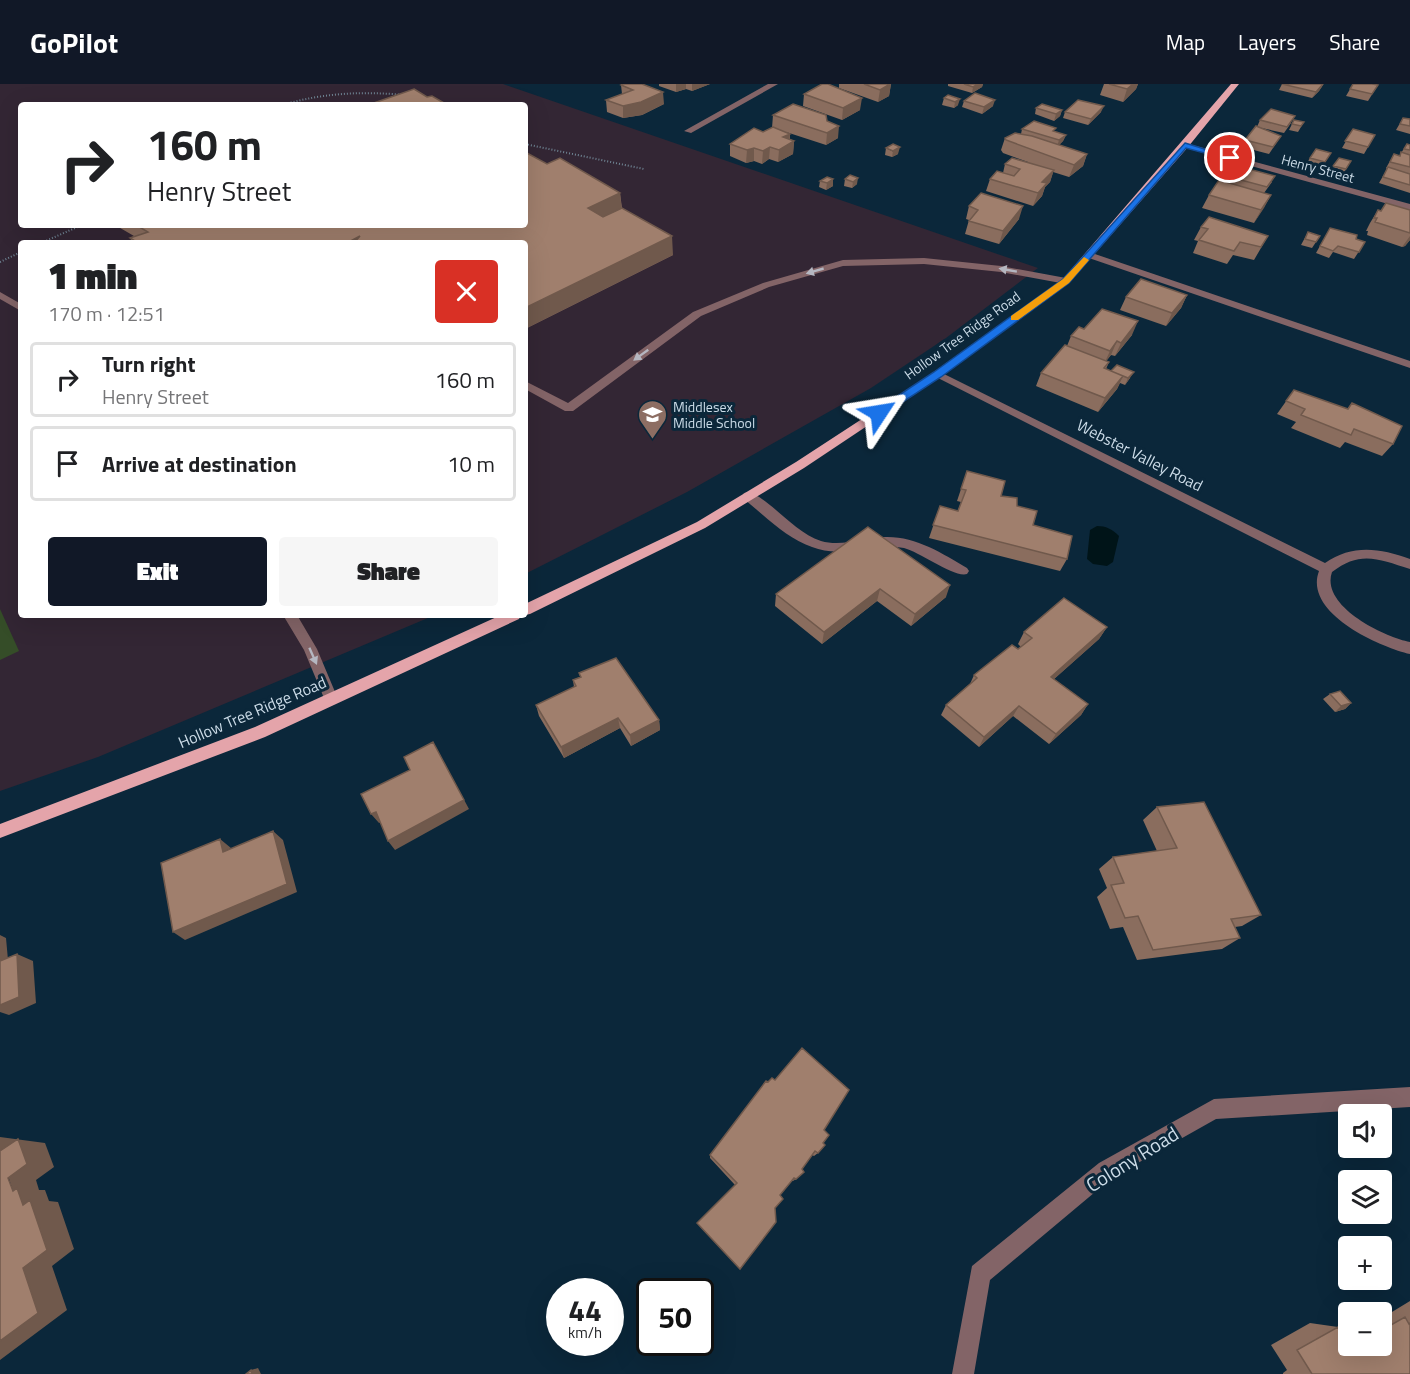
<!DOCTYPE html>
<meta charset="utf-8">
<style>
:root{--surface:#fff;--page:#f6f6f6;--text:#202124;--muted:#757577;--line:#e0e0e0;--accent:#111827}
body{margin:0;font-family:"Titillium Web",sans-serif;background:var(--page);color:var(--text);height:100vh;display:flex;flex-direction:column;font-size:22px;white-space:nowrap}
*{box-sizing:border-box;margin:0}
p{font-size:20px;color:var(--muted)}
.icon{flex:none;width:33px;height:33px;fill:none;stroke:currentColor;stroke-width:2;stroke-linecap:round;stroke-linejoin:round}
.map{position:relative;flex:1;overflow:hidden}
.drawer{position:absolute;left:18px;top:156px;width:510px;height:378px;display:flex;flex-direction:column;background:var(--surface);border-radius:6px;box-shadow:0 6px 24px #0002}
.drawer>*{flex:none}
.guide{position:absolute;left:18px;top:18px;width:510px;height:126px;border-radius:6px;box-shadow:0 6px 24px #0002;background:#fff;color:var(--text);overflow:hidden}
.fabs{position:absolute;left:1338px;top:1020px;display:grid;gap:12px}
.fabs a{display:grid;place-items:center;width:54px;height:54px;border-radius:6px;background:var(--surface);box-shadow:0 6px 24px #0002;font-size:30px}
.speed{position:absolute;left:546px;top:1194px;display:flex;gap:12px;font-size:30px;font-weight:700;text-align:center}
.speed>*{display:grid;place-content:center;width:78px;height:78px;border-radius:50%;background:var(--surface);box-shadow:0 6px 24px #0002;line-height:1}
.speed small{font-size:15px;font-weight:400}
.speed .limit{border:3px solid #111;border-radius:9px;background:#fff;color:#111}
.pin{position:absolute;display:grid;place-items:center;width:51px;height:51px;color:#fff;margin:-26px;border:3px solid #fff;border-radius:50%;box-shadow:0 2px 6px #0007}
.me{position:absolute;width:66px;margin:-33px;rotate:57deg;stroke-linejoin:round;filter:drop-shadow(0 0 4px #0008)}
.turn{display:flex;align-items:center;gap:21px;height:126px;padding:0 30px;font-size:27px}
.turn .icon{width:78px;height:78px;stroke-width:2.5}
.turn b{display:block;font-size:42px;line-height:51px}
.round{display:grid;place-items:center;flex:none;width:63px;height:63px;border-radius:6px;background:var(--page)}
.head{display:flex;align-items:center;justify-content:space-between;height:102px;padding:0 30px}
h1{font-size:36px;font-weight:800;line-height:45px}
.action{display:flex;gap:12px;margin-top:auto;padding:12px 30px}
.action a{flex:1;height:69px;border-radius:6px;background:var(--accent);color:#fff;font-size:24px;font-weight:800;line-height:69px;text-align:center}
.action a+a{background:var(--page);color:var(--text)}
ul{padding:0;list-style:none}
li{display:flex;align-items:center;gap:18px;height:75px;margin:0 12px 9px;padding:0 18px;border:3px solid var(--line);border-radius:6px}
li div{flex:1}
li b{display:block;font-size:22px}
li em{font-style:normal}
header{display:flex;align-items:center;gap:36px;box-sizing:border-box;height:84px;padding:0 30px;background:var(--accent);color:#fff}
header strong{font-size:28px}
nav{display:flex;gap:33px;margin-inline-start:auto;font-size:21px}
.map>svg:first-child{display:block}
.education{fill:#332634;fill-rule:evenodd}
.green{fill:#354d28}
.water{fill:#001418}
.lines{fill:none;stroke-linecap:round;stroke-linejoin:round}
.path{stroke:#718796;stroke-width:2;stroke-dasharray:1 2;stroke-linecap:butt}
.minor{fill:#836467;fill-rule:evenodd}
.major{fill:#e4a4aa;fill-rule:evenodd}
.wall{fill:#8a6d5e}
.shaded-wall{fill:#70594c}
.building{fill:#a07f6d;stroke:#70594c;stroke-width:1.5}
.oneway{fill:#b5b7c1}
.route{fill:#1a73e8;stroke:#114b97;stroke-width:1.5}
.slow{fill:#f59e0b}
.labels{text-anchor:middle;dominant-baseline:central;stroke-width:6;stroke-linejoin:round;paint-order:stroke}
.far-street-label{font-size:14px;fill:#cbdbe7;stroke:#0b273a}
.far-poi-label{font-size:14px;fill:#cbdbe7;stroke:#0b273a;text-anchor:start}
.street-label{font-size:16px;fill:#cbdbe7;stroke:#0b273a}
.near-street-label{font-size:20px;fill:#cbdbe7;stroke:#0b273a}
</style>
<header>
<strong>GoPilot</strong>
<nav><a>Map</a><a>Layers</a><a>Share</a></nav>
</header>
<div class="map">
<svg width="1410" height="1290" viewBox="0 0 1410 1290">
<rect width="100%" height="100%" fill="#0b273a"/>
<path class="education" d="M0 0H503L1038 184 946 254 871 304 687 408 525 490V159H21V531H435L98 673 0 707ZM21 21H525V141H21Z"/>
<path class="green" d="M0 525 19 567 0 576Z"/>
<path class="water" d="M1097 442C1106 442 1112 445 1119 452L1113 478 1107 482 1093 480 1087 475 1090 446Z"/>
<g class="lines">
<path class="path" d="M282 21C323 9 362 7 404 11
M525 60 644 85
M41 159 82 141
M0 178 21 168"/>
<path class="minor" d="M768 0H778L691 49 684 47Z
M1185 59 1410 120V126L1182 63 1181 61Z
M1089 168 1410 277V284L1086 173 1084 171Z
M924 174 1001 182 1066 194 1071 197 1066 200 1001 188 924 180 843 182 769 203 701 232 573 327H565L525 305V297L568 319 693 228 763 199 843 176Z
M0 208 21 220V227L0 215Z
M938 287 1325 479C1352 460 1380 464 1410 475V485C1379 475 1360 466 1332 488 1320 522 1384 553 1410 558V570C1380 563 1303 529 1319 487L934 292 933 290Z
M748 408C770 414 793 448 821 457 841 463 864 454 885 453 915 452 942 469 967 484L969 487 967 490C954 494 920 468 904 464 873 458 842 475 812 463 786 454 765 432 744 415L742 412 744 409Z
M283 531H297L317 565 338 615 336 619H326L304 566Z
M1410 1003V1023L1216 1035 1113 1093 990 1196 974 1290H952L972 1182 1099 1079 1214 1015Z"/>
<path class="major" d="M1231 0H1239L1188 63 1069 199 942 292 804 384 705 444 530 530 525 531H524L525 520 697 438 796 378 934 288 1063 195Z
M501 531H521L519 535 265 653 0 754V740L255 643Z"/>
</g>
<path class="wall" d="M659 0H710L692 7 686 5 676 8 659 2Z
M839 0H891L889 12 878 18 839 4Z
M948 0H983L982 3 972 9 948 2Z
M1104 0H1138L1136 5 1123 18 1100 11Z
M1282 0 1323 1 1319 7 1312 14 1279 6Z
M1353 0 1378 1 1368 17 1346 12Z
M621 1 664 20 642 31 623 34 607 28 606 16 622 10Z
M804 10 860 26 842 36 803 22Z
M948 11 958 21 954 24 942 21 944 14Z
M964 17 993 22 982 30 962 23Z
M1036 24 1062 26 1060 32 1054 37 1035 30Z
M1065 28H1101L1088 41 1063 34Z
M773 31 827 37 838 54 826 61 786 48 790 50V55L794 57 793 70 778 78 769 75 762 80 754 77 746 79 730 72V60L763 48 772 44Z
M1403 34 1410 35V50L1396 46Z
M1260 36 1291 39 1284 49 1257 43 1281 52 1269 70 1242 63 1245 56 1257 43Z
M1294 36 1304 38 1298 48 1289 46Z
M1022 45 1055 48 1066 51 1063 57 1059 61 1087 70 1083 82 1069 93 1053 88 1050 98 1045 103 1042 112 1033 122 986 107 990 95 1003 89 1005 80 1028 78 1003 69 1001 66 1005 54 1021 50Z
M1353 45 1375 51 1364 70 1342 64Z
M1407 60 1410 61V109L1379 99 1387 85 1386 84 1394 70 1399 72Z
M886 64 898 70 892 73 885 71Z
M1331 69 1321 84 1306 80 1310 74Z
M1339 74 1351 77 1342 92 1330 88Z
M547 80 620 109 622 124 673 171 525 245V159H133L130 154 134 152 115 141H525Z
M850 91 857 100 852 104 844 102 845 95Z
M1222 91 1272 98 1264 109 1271 111 1254 139 1202 124 1209 111 1219 97Z
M833 95V102L826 106 819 103 820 97Z
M1386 119 1410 126V156L1405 162 1402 163 1367 151 1368 147H1366L1370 139 1378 126 1381 127Z
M969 122 1019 135 999 160 965 150 969 136 966 135Z
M1201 143 1268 152 1254 176 1233 171 1227 180 1193 169 1198 157 1194 156Z
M1330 144 1356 155 1365 158 1354 175 1333 168 1329 174 1316 169Z
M1308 148 1320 152 1312 164 1301 161Z
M1187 211 1181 224 1166 242 1120 226 1126 213Z
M1084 245 1132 251 1115 272 1111 271 1106 277 1109 278 1106 285 1130 294 1125 301 1120 299 1117 305 1098 328 1036 302 1041 289 1067 262 1071 252Z
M1294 306 1347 325 1352 319 1393 360 1382 372 1345 358 1340 364 1291 344 1296 338 1277 330Z
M967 387 1001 412 1017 422 1033 441 1067 475 1060 487 929 454 940 422 958 427 961 418 957 417Z
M868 443 946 513 911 542 877 517 822 560 775 522 776 510Z
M1107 543 1099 555 1054 595 1088 620 1081 631 1049 660 1013 632 979 663 941 631 946 621 970 600 974 591 1021 563 1018 560 1024 548Z
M579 589 659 636 660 646 631 662 620 644 564 674 539 632 536 621 574 603 573 596 580 593Z
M1330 610 1351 619 1345 625 1335 628 1323 615Z
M1157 723 1261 831 1242 842 1235 843 1240 854 1222 865 1137 876 1123 843 1110 845 1097 813 1107 804 1099 785 1113 773 1157 767 1143 736Z
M824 1046 823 1059 818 1069 814 1072 812 1071 802 1085 796 1095 793 1097 735 1101 710 1074V1071Z
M1410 1217V1290H1283V1289L1287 1286 1271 1261 1310 1239 1338 1243 1345 1254 1348 1252V1262H1382V1230L1387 1231Z"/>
<path class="shaded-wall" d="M676 0H686V5L676 8Z
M692 0H710L692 7Z
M891 0 889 12 878 18 880 6Z
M978 0H983L982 3 972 9 973 3Z
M1133 0H1138L1136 5 1123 18 1127 5Z
M1323 1 1319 7 1312 14 1316 8Z
M663 8 664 20 642 31 623 34V22Z
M862 14 860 26 842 36 843 24Z
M960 15 958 21 954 24 955 18Z
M995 16 993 22 982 30 984 23Z
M1104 22 1101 28 1088 41 1091 35Z
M1062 26 1060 32 1054 37 1056 30Z
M839 42 838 54 826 61 827 49Z
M790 50 789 60 794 57 793 70 778 78 779 66 783 53Z
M1066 51 1063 57 1057 63 1059 56Z
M770 63 769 75 762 80 763 67Z
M900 63 898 70 892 73 893 67Z
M754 64V77L746 79 747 66Z
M1087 70 1083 82 1069 93 1074 81Z
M1054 86 1050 98 1045 103 1042 112 1033 122 1042 98Z
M858 94 857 100 852 104 853 98Z
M833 95V102L826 106 827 99Z
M620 109 622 128 590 143 588 124Z
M1271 111 1264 124 1254 139 1261 126Z
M1023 122 1019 135 999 160 1003 147Z
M360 152 362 159H347Z
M672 152 673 171 525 245V224Z
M1410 152V156L1405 162 1402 163Z
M1187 211 1181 224 1166 242 1172 229Z
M1138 237 1132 251 1115 272 1121 259Z
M1117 257 1111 271 1104 280 1110 267Z
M1134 288 1130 294 1125 301 1128 294Z
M1123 292 1117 305 1098 328 1105 314Z
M950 501 946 513 911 542 915 530Z
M880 505 877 517 822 560 824 548Z
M1107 543 1099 555 1044 604 1051 593Z
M1351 619 1345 625 1335 628 1341 622Z
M1088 620 1081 631 1049 660 1056 650Z
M1019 622 1013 632 979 663 984 653Z
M618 634 620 644 564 674 561 663Z
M659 636 660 646 631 662 630 651Z
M433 658 469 725 395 766 388 757Z
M376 728 383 737 379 739 371 730Z
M273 747 283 756 297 808 185 856 173 848Z
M220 755 231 764 223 768Z
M0 851 6 854 9 887 0 884Z
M17 870 33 877 36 919 9 931 0 928V921Z
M0 1053 45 1059 54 1083 36 1096 39 1106H45L49 1117 58 1118 74 1165 52 1182 67 1226 0 1276V1257L23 1184 13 1107 0 1067Z
M258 1284 261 1290H252L251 1286Z"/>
<path class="building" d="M623 0H642L663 8 641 18 623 22 606 16 633 6 621 1Z
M822 0H828L862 14 843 24 804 10Z
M864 0H890L880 6Z
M964 0H978L973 3Z
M1109 0H1133L1127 5Z
M1282 0H1323L1316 8Z
M1353 0H1372L1378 1 1372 10 1350 5Z
M414 5 427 13 432 12 444 19 439 20 440 21H368Z
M975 9 995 16 984 23 964 17Z
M948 11 960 15 955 18 944 14Z
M1078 16 1104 22 1091 35 1065 28Z
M793 20 826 31 827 37 839 42 827 49 773 31Z
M1042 20 1062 26 1056 30 1036 24Z
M1271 25 1295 32 1287 43 1260 36Z
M1403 34 1410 35V42L1400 40Z
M1294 36 1304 38 1301 42 1292 40Z
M1034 37 1056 44 1053 47 1066 51 1059 56 1022 45Z
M1256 42 1281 52 1273 63 1245 56Z
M773 43 790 50 783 53 794 57 779 66 770 63 763 67 754 64 747 66 730 60 754 44 763 48Z
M1353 45 1375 51 1368 63 1345 57Z
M1015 49 1032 52 1087 70 1074 81 1006 56 1005 54Z
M893 60 900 63 893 67 886 64Z
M1407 60 1410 61V66L1404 65Z
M1316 65 1331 69 1325 78 1310 74Z
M525 68 547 80 560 74 620 109 588 124 603 133 622 124 672 152 525 224V159H354L360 152 347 159H138L130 154 148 148 136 141H525Z
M1401 68 1410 71V83L1390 78 1394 70 1400 72Z
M1012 74 1054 86 1042 98 1047 99 1038 109 990 95 997 87 1014 92 1020 85 1005 80Z
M1339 74 1351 77 1346 85 1333 82Z
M1230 80 1275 92 1267 103 1222 91Z
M1388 83 1410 90V101L1383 93Z
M850 91 858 94 853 98 845 95Z
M827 93 833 95 827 99 820 97Z
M1219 96 1271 111 1261 126 1209 111Z
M981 109 1023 122 1003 147 969 137 978 126 969 122Z
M1386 119 1410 126V149L1375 138 1377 134H1374L1378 126 1381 127Z
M1209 133 1268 152 1261 163 1240 158 1234 167 1199 156 1208 145 1201 143Z
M1330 144 1357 151 1356 155 1365 158 1359 168 1338 162 1333 167 1320 162Z
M1308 148 1320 152 1316 158 1305 155Z
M1141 195 1187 211 1172 229 1126 213Z
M1102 225 1138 237 1121 259 1117 257 1110 267 1071 252 1079 243 1084 245Z
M1065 261 1109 278 1104 284 1123 292 1105 314 1041 289Z
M1117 281 1134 288 1128 294 1111 287Z
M1294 306 1348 325 1352 319 1402 342 1393 360 1354 345 1351 351 1301 331 1305 325 1286 317Z
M967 387 1005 397 1001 412 1017 414V422L1037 427 1033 441 1072 452 1067 475 933 441 940 422 958 427 966 406 961 405Z
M868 443 950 501 915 530 880 505 824 548 776 510Z
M1064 514 1107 543 1051 593 1088 620 1056 650 1019 622 984 653 946 621 977 594 974 591 1012 561 1018 565 1032 554 1024 548Z
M616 574 659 636 630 651 618 634 561 663 536 621 576 602 573 596 581 593 579 589Z
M1340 607 1351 619 1341 622 1330 610Z
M433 658 464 716 388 757 376 728 371 730 361 710 410 686 404 673Z
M1204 718 1261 831 1231 835 1240 854 1153 866 1138 832 1125 834 1111 801 1124 799 1113 773 1177 764 1157 723Z
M273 747 287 800 173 848 161 779 220 755 223 768Z
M17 870 19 913 0 921V877Z
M802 964 849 1006 824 1046 829 1051 823 1059 825 1061 818 1069 815 1067 802 1085 804 1088 796 1095 794 1094 780 1111 783 1115 775 1124 776 1138 740 1185 697 1139 737 1099 710 1071 766 997 768 998 772 994 775 996Z
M18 1055 27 1080 8 1094 13 1107 17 1104 23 1121 30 1116 47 1166 23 1184 38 1229 0 1257V1067Z
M1405 1233 1409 1240 1410 1239V1290H1312L1297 1266 1338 1243 1348 1260V1262H1350L1355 1270 1369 1262H1382V1246Z
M251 1286 252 1290H246Z"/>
<defs><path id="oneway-solid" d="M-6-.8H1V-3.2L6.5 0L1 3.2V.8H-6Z" transform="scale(1.5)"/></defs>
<g class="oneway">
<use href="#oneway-solid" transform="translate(1008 186) rotate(-170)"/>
<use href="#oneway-solid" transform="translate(815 187) rotate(164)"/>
<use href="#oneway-solid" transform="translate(641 271) rotate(144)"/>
<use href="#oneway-solid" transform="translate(313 572) rotate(66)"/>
</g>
<path class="route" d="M1185 59 1234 74 1230 76 1186 64 1069 199 941 293 883 331H875V327L934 288 1063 195Z"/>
<path class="slow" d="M1084 173 1089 176 1069 199 1018 236H1011V232L1063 195Z"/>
<defs>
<symbol id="school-pin" viewBox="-11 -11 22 30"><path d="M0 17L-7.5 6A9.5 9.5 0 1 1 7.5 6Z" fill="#8d6e63" stroke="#0b273a"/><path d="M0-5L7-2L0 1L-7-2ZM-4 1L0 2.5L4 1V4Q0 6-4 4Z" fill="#fff"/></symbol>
</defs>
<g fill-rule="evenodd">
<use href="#school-pin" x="636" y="314" width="33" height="45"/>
</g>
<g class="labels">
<g class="far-street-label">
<text transform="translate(1318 84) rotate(15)">Henry Street</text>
<text transform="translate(962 251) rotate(-36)">Hollow Tree Ridge Road</text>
</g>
<g class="far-poi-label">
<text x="673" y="322">Middlesex<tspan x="673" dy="16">Middle School</tspan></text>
</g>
<g class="street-label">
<text transform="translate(1140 371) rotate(27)">Webster Valley Road</text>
<text transform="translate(252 628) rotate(-23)">Hollow Tree Ridge Road</text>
</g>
<g class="near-street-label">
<text transform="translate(1132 1075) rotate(-32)">Colony Road</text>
</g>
</g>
</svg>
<div class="fabs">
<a><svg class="icon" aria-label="sound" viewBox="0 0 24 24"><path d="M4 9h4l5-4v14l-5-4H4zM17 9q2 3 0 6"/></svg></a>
<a><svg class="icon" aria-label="layers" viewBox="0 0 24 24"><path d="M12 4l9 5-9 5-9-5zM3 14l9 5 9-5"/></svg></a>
<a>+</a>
<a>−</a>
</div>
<div class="speed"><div>44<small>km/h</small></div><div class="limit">50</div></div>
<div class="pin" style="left:1230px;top:74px;background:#d93025"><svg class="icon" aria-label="arrive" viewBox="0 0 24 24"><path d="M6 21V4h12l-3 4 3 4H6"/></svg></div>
<svg class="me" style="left:879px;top:329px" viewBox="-20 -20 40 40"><path d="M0-17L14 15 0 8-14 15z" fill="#1a73e8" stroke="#fff" stroke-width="4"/></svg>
<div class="guide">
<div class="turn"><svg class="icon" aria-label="right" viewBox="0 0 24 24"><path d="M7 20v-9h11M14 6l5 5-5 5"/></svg><div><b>160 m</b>Henry Street</div></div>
</div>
<section class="drawer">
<div class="head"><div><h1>1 min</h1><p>170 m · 12:51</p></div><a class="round" style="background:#d93025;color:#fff"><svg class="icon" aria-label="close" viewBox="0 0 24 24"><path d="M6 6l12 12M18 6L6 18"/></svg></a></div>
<ul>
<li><svg class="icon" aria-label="right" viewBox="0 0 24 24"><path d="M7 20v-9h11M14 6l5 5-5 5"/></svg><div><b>Turn right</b><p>Henry Street</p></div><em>160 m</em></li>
<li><svg class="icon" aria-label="arrive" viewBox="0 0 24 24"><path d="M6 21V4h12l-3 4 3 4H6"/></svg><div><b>Arrive at destination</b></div><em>10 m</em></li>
</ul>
<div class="action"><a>Exit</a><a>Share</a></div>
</section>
</div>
